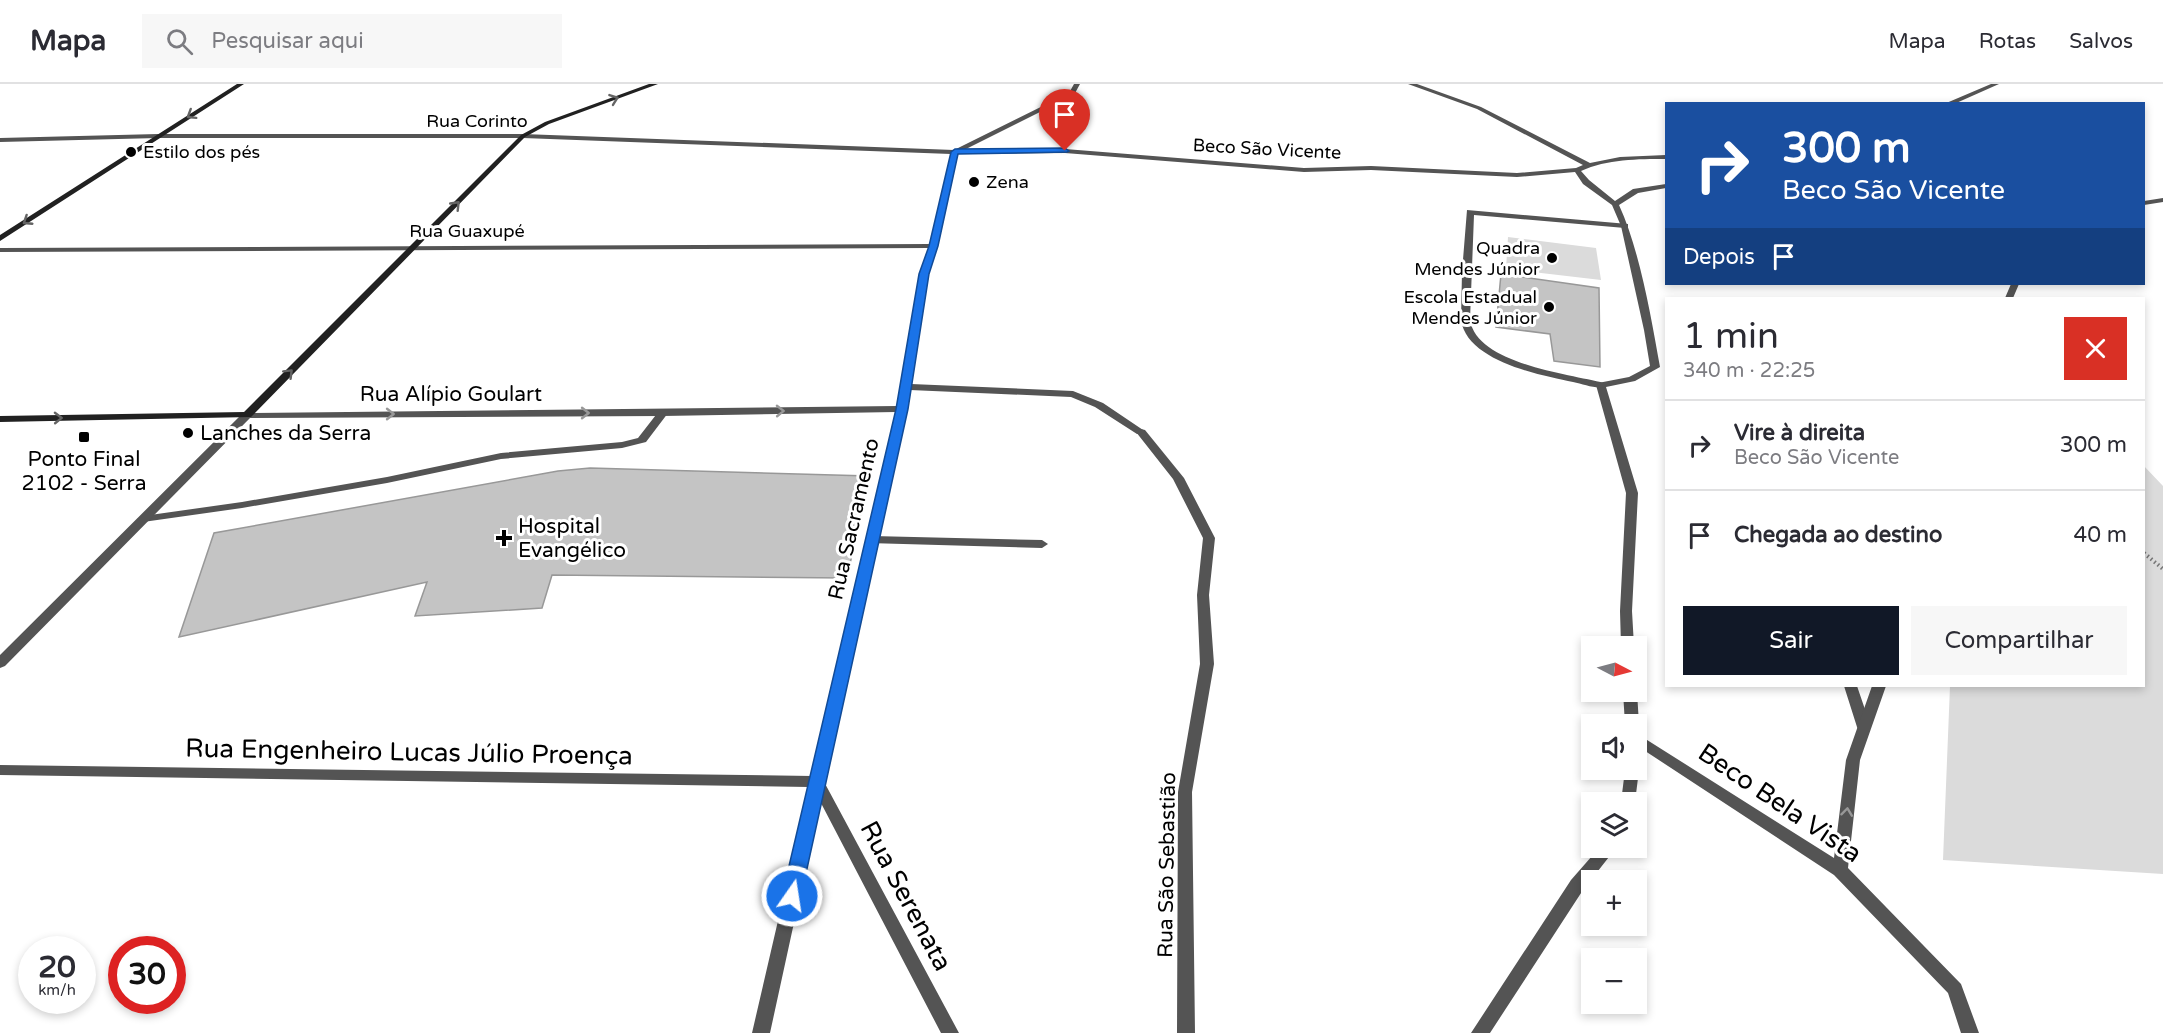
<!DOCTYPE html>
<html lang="pt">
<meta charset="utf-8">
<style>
:root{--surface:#fff;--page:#f7f7f7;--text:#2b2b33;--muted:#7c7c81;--line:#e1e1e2;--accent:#111827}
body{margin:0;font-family:"Varela Round",sans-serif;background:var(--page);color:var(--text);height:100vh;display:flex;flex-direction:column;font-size:22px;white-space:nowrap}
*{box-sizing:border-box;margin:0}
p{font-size:20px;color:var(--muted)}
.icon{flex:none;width:33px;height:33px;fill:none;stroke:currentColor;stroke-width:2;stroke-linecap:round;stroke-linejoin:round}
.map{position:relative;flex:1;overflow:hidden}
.drawer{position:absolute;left:1665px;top:213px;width:480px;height:390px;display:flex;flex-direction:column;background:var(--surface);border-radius:0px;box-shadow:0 3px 9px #0003}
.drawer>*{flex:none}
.top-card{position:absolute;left:1665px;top:18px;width:480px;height:183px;border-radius:0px;box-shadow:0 3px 9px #0003;background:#1a4fa0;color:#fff;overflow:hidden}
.needle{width:39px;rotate:96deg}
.tools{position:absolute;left:1581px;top:552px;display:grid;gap:12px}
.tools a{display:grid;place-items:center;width:66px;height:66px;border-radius:0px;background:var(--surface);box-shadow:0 3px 9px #0003;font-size:30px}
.speed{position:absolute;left:18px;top:852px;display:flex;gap:12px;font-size:30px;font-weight:700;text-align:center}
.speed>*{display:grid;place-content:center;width:78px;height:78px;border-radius:50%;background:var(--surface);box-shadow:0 3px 9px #0003;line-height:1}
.speed small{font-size:15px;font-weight:400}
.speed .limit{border:9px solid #d22;background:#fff;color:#111}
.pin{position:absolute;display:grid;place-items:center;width:51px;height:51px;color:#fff;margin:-62px -26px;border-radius:50% 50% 50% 0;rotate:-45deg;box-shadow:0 0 6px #0007}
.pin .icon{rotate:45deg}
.me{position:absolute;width:66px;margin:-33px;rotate:13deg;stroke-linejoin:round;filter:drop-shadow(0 0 4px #0008)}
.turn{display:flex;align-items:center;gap:21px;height:126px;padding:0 18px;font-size:27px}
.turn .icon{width:78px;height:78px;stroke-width:2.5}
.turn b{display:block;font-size:42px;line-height:51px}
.then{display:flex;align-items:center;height:57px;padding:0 18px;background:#0003;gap:12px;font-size:22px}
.round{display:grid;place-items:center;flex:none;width:63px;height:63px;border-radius:0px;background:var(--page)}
.overview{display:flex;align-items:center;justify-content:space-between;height:102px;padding:0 18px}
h1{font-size:36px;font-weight:600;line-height:45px}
.action{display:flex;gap:12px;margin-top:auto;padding:12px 18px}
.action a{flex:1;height:69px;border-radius:0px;background:var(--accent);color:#fff;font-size:24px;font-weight:600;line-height:69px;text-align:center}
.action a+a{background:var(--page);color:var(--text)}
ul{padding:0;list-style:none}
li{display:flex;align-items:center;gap:18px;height:90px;padding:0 18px;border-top:2px solid var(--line)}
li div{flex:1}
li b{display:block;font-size:22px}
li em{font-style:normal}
header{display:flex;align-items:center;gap:36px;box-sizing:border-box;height:84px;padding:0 30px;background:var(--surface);border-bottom:2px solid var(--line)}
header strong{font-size:28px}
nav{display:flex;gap:33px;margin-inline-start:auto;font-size:21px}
.search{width:420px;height:54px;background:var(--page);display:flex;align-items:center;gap:15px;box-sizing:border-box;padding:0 21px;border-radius:0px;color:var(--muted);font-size:22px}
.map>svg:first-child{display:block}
.green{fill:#dbdbdb}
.building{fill:#c4c4c4;stroke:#989898;stroke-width:1.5}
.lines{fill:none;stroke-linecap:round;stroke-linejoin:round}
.path{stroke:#767676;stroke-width:4;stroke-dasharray:1.5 3;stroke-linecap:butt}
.lane{fill:#545454;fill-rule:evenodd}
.street{fill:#545454;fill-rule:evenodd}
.secondary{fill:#212121;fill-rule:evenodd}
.oneway{stroke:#646464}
.oneway2{stroke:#989898}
.route{fill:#1a73e8;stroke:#114b97;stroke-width:1.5}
.poi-dot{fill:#000;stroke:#fff;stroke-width:2}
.labels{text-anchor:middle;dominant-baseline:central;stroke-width:6;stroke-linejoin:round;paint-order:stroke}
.far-street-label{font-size:18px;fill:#000;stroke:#fff}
.far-poi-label{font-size:18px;fill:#000;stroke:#fff;text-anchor:start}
.street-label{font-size:21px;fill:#000;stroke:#fff}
.poi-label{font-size:21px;fill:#000;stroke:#fff;text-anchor:start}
.near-street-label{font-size:26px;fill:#000;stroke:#fff}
</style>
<header>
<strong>Mapa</strong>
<div class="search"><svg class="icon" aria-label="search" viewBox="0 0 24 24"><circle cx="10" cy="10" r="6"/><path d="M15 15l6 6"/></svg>Pesquisar aqui</div>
<nav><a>Mapa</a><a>Rotas</a><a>Salvos</a></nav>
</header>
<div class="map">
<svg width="2163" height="949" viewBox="0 0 2163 949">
<rect width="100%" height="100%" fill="#fff"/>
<path class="green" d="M1508 153 1596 164 1601 196 1506 185Z
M2144 382 2163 402V790L1943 776 1950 602H2144Z"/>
<path class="building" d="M1501 190 1599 204 1600 283 1554 277 1550 250 1496 243Z
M590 384 869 392 847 494 552 491 542 524 415 532 427 498 179 553 214 449 558 387Z"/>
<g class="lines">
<path class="path" d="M2144 469 2163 485"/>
<path class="lane" d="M1408 0H1417L1481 23 1590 79 1620 73 1666 71V75C1638 75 1607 75 1581 87L1589 96 1615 117 1633 105 1666 100V104L1638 109 1619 121C1640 167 1651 233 1660 283L1635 297 1606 303 1638 409 1632 527 1634 562H1621L1620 527 1626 409 1596 301 1598 299 1629 293 1650 282 1644 246 1621 142 1612 121 1583 100 1575 88 1517 93 1371 86 1304 88 1065 69 955 70 952 68 955 66 1065 65 1304 84 1371 82 1517 89 1576 84 1583 81 1477 25Z
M1991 0H1999L1954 20H1944Z
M663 326 668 329 646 358 622 364 501 375 387 399 242 424 143 438 137 435 143 432 242 418 387 393 501 369 622 358 638 354 659 327Z
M1141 345 1145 346 1184 394 1215 454 1209 511 1214 580 1192 708 1195 949H1177L1178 708 1200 580 1197 511 1203 454 1173 395 1136 348Z
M872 452 1042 456 1048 460 1042 464 868 459 866 456Z
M1844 602H1857L1871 643 1869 647H1859L1857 643Z
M1623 608H1637L1639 640 1637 644 1636 640H1625Z
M1636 682 1639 686 1635 718H1621L1625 686H1636Z
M817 692 822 694 959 949H941L810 698 812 694Z
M1599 764H1616L1583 806 1490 949H1471L1571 796Z"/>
<path class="street" d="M1074 0H1080L1074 11 958 69 938 162 928 190 911 300 1073 307 1103 319 1146 348 1145 350H1137L1095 323 1071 313 910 306 770 949H752L809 703 0 691V681L812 692 896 328 663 332 250 334 5 582 0 584V571L243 329 897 322 920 190 929 164 0 168V164L930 160 951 70 523 54H158L0 58V54L158 50H523L954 66 1069 9Z
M2163 114V118L2144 121V117Z
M1467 126 1628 140V144H1625L1474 131 1470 236C1477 280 1569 290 1604 299V303C1595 305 1583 300 1573 298 1539 291 1467 277 1461 236L1462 188Z
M2011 200H2019L2013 214H2005Z
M1872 602H1886L1860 676 1848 784 1961 900 1979 949H1961L1948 909 1834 791 1636 661V649L1834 774 1846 676Z"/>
<path class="secondary" d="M237 0H244L0 157V151Z
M649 0H658L549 40 525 53 251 333 0 338V332L244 328 521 51 545 38Z"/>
</g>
<defs><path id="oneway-chevron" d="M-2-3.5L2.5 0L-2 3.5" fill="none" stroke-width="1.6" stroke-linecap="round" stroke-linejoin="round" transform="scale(1.5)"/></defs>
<g class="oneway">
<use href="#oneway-chevron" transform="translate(614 15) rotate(-20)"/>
<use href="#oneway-chevron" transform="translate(191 31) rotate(148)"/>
<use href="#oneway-chevron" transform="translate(456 121) rotate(-46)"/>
<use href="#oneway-chevron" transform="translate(27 137) rotate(147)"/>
<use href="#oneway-chevron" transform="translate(289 289) rotate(-45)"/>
<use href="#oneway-chevron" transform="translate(58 334) rotate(-1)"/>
</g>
<g class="oneway2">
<use href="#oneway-chevron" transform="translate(780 327) rotate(-1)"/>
<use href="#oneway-chevron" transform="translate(585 329)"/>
<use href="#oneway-chevron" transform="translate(390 330)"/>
<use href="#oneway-chevron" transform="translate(1847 728) rotate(-83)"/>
</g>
<path class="route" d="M1065 64 1069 67 1067 68 958 70 938 162 929 190 908 325 801 812 798 818 792 820 785 818 782 812 896 325 919 190 929 162 951 68 955 65Z"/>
<g class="poi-dot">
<circle cx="131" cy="68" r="6"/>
<circle cx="974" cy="98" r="6"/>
<circle cx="1552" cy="174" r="6"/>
<circle cx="1549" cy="223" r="6"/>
<circle cx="188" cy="349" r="6"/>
<rect x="78" y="347" width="12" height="12" rx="3"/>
<path d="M501 445h6v6h6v6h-6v6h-6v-6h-6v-6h6z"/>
</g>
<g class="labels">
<g class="far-street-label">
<text x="477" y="37">Rua Corinto</text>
<text transform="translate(1267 65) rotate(3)">Beco São Vicente</text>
<text x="467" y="147">Rua Guaxupé</text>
</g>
<g class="far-poi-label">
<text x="143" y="68">Estilo dos pés</text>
<text x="986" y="98">Zena</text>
<text x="1540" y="164" text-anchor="end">Quadra<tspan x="1540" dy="21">Mendes Júnior</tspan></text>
<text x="1537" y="213" text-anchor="end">Escola Estadual<tspan x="1537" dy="21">Mendes Júnior</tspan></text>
</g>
<g class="street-label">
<text x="451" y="310">Rua Alípio Goulart</text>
<text transform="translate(854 435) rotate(-77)">Rua Sacramento</text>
<text transform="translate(1167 781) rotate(-89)">Rua São Sebastião</text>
</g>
<g class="poi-label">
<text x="200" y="349">Lanches da Serra</text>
<text x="84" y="375" text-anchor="middle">Ponto Final<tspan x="84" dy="24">2102 - Serra</tspan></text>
<text x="518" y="442">Hospital<tspan x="518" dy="24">Evangélico</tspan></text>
</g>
<g class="near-street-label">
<text transform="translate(409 668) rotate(1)">Rua Engenheiro Lucas Júlio Proença</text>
<text transform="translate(1780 719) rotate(34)">Beco Bela Vista</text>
<text transform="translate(906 812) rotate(62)">Rua Serenata</text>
</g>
</g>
</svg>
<div class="tools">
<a><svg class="needle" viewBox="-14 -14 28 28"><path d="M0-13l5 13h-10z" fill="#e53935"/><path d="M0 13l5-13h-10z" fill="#7c7c81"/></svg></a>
<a><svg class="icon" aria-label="sound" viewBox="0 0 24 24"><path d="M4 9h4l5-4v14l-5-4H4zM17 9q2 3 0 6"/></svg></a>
<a><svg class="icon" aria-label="layers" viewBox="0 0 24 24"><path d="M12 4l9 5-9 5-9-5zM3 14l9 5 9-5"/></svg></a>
<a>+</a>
<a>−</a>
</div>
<div class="speed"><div>20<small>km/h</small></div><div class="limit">30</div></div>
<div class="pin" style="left:1065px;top:67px;background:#d93025"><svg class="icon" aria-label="arrive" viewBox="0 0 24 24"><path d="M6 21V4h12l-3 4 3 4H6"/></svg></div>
<svg class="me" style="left:792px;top:812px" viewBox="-20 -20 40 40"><circle r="17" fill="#1a73e8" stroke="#fff" stroke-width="3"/><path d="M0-11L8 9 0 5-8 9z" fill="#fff"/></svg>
<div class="top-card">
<div class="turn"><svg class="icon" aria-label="right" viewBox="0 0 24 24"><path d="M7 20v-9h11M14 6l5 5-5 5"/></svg><div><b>300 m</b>Beco São Vicente</div></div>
<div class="then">Depois<svg class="icon" aria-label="arrive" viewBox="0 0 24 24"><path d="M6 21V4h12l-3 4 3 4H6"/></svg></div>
</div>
<section class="drawer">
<div class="overview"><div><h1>1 min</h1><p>340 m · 22:25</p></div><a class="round" style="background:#d93025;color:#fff"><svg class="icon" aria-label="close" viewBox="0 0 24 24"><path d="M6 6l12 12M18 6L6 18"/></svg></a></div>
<ul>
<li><svg class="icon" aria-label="right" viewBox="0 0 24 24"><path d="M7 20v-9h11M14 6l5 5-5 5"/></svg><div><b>Vire à direita</b><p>Beco São Vicente</p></div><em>300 m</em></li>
<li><svg class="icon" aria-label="arrive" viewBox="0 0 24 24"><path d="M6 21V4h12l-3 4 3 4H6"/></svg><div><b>Chegada ao destino</b></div><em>40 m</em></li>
</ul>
<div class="action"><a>Sair</a><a>Compartilhar</a></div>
</section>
</div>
